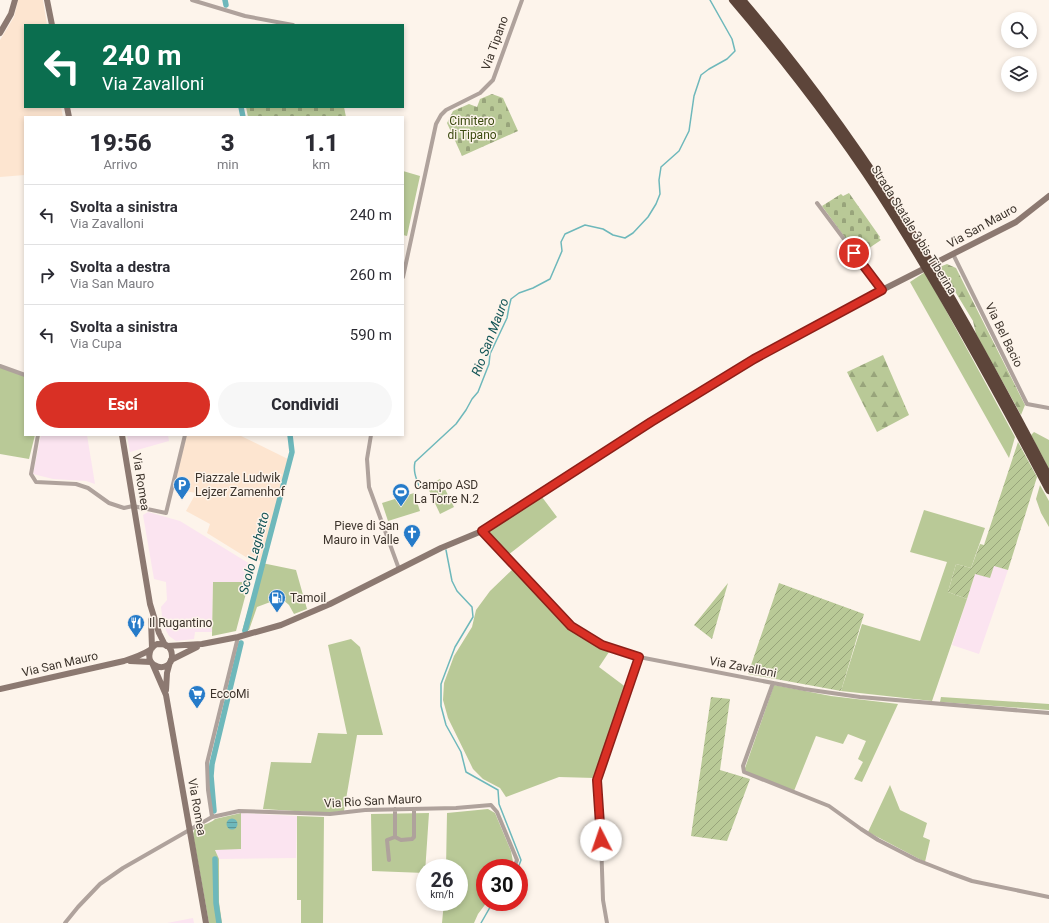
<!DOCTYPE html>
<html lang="it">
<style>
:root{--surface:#fff;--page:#f7f7f7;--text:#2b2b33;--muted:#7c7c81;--line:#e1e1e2;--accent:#d93025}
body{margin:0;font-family:Roboto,sans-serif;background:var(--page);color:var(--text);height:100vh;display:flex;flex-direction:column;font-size:15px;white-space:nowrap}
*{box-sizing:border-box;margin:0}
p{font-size:13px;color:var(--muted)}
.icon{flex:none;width:22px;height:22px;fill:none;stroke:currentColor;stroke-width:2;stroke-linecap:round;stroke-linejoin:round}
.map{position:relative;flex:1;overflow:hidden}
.side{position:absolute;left:24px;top:116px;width:380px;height:320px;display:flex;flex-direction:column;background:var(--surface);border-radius:0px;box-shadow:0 2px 6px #0003}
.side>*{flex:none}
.guide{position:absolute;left:24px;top:24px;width:380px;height:84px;border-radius:0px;box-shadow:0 2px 6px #0003;background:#0b6e4f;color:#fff;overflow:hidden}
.fabs{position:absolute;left:1001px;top:12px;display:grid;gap:8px}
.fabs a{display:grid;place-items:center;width:36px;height:36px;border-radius:50%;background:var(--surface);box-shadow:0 2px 6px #0003;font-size:20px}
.speed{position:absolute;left:416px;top:859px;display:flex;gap:8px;font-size:20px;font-weight:700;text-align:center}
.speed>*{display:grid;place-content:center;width:52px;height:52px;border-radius:50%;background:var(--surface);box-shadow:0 2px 6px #0003;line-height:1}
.speed small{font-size:10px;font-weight:400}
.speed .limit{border:6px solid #d22;background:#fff;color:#111}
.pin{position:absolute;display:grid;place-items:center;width:34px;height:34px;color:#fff;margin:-17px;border:2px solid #fff;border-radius:50%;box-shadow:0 1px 4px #0007}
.me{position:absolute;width:44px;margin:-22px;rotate:356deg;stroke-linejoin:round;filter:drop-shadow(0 0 3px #0008)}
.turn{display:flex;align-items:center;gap:14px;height:84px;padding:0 12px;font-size:18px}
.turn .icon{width:52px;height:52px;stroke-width:2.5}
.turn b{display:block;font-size:28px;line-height:34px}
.eta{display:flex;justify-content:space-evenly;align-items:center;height:68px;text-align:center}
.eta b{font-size:24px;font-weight:800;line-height:28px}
.cta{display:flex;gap:8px;margin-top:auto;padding:8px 12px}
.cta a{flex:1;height:46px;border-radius:24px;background:var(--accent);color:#fff;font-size:16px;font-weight:800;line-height:46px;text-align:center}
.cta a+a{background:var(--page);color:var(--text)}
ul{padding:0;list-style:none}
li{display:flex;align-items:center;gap:12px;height:60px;padding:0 12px;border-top:1px solid var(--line)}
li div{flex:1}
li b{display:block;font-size:15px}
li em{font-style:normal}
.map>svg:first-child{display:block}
.built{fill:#fde5d0}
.industrial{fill:#fbe4f0}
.grass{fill:#b9c997}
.forest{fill:url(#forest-firs)}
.cemetery{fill:url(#cemetery-stones)}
.garden{fill:url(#garden-furrows)}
.water{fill:url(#water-rules)}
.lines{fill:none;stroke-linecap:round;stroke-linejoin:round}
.stream{stroke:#6eb8bb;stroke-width:1.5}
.canal{stroke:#6eb8bb;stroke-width:5.5}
.street{stroke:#afa29c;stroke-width:4}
.secondary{stroke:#8c7971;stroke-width:6}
.highway{stroke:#5d453a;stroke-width:8}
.route-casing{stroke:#8d1f18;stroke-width:10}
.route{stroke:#d93025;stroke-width:7}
.labels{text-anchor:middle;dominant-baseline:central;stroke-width:3;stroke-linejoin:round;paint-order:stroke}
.street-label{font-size:12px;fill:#3d342c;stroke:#fdf4eb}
.park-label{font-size:12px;fill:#3b4a0f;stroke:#fdf4eb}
.poi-label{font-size:12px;fill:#3d342c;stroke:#fdf4eb;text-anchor:start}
.water-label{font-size:13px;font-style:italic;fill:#145557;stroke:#fdf4eb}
</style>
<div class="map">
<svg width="1049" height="923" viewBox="0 0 1049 923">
<defs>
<pattern id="forest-firs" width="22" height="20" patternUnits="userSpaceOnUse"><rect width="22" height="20" fill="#b9c997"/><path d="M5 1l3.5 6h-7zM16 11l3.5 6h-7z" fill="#98a47b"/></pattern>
<pattern id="cemetery-stones" width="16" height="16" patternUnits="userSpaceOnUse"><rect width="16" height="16" fill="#b9c997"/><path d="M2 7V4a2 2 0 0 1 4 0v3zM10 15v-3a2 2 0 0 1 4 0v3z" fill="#98a47b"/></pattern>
<pattern id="garden-furrows" width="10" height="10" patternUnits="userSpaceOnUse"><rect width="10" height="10" fill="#b9c997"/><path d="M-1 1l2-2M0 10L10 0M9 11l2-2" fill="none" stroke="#98a47b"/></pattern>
<pattern id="water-rules" width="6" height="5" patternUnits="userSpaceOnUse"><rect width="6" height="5" fill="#6eb8bb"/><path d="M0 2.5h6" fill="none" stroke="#5c9698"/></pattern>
</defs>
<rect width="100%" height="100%" fill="#fdf4eb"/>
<path class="built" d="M18 0H43L47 25H25V107H61L63 117H25V175L0 177V40L14 17Z
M186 435H239L290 460 262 563 255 556 249 559 207 533 210 524 186 511 196 493 174 489Z"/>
<path class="industrial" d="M41 435H87L95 484 86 481 53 479 33 474Z
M127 435H168L169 441 130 452Z
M148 512 180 521 250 564 252 571 249 582H213L212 632H195L194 639 176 641 169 636 163 625 161 607 167 600 166 582 154 579 143 515Z
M994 566 1008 570 979 654 952 645 975 574Z
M241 813 297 816 296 858 219 859 215 849H241Z
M193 918 194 923H167Z"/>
<path class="grass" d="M403 171 420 176 407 236 403 235Z
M925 272 1015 437 1009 458 910 282Z
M0 367 25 376V435H35L29 459 0 454Z
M1034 432 1049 440V469L1031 435Z
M440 479 454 507 440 514 427 486Z
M1040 485 1049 501V527L1041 513 1036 499Z
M414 493 420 511 388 521 382 503Z
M542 497 557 517 508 555 486 531Z
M924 510 985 528 971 568 956 564 948 592 967 599 932 701 841 691 862 624 920 641 947 562 910 552Z
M262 563 296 570 307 609 294 614 289 605 281 598 257 607 249 630 242 631Z
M514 568 565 625 578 635 609 652 599 667 627 688 595 778 559 777 506 797 500 788 483 779 473 769 448 718 443 700 444 683 454 656 472 627 476 610 490 591Z
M213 582H249L236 631 212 636Z
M351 639 360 647 383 735H357L344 811 326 813 263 809 271 762 311 763 318 733 347 734 328 645Z
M774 685 831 696 898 704 862 782 854 779 863 762 858 759 866 741 848 734 843 744 816 736 794 791 744 771Z
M941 697 1049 704V710L940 702Z
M890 785 900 810 927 823 923 837 930 840 925 862 868 832Z
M488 809 495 813 511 851 513 862 512 868H485V902H487L478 914 474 923H442L444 902H459V868H446L447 813Z
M241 813V849L215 850 219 859V902L222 923H209L193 834 195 828C201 825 210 824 215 819Z
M429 813 425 873 372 871 371 814Z
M297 816 324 817 323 923H301V900H297Z"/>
<path class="forest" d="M947 264 956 268 1025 405 1021 415 976 334 973 321 956 293 947 285 937 268Z
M883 355 909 415 877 432 847 372Z"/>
<path class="cemetery" d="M492 94 503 98 518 131 462 156 447 123 453 111 469 104 477 107 480 99Z
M246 107H344L346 117H248Z
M849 193 880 237 879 238 881 240 859 255 858 254H857L822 206 841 194 843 196Z"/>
<path class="garden" d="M1018 442 1037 477 1008 570 994 566 990 578 975 574 967 599 948 592 956 564 971 568 980 544 984 545Z
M728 583 712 639 694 625Z
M779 583 864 614 841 691 748 674Z
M711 697 730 699 720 770 750 779 727 841 691 836Z"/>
<path class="water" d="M226.5 824a5.5 5.5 0 1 1 11 0a5.5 5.5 0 1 1-11 0Z"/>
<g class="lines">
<path class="stream" d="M419 486C416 478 413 471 415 462L456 424 466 410 472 399 478 392 489 364 490 354 507 318 509 307 511 299 519 293 533 288 550 279 562 251 561 242 565 234 585 225 603 229 613 235 625 238 633 233 648 217 656 204 660 194 659 180 661 167 679 151 689 131 694 96 701 75 709 69 727 59 735 51 732 39 710 0
M446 550 452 581 457 591 472 607 473 617 455 647 441 684V706L446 725 461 752 466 772 498 790 499 804 521 860 518 868
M481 923 493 902"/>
<path class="canal" d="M225 0 226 5
M241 107 243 117
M245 631 292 452 290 435
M214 811 211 776 212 764 241 643
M215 859 216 903 219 923"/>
<path class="street" d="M192 0 245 16 293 25
M817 203 882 290
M953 254 1027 404 1049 408
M403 277 436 124 441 115 446 110 480 93 493 80 522 0
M0 366 25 375
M38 435 31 474 36 482 76 484 88 488 109 503 124 508 133 506 166 513 185 435
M371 435 367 459 369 487 399 569
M482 531 571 626 602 645 639 657 804 689 860 697 1049 713
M773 683 743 766 744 772 829 806 861 829 878 840 917 860 950 873 972 881 1049 897
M212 817 208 790 207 763 238 637
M395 837 401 840 412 839 414 837V809
M389 860 387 840 395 837V809
M519 894H521
M65 923 78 907 100 884 123 868 212 817 239 811 330 814 365 810 456 808 491 805 497 812 517 860 514 868
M607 923 603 900 601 840 597 780 639 657"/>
<path class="secondary" d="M47 0 52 25
M0 33 11 14 15 0
M67 107 69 117
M122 435 150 604 159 633 165 645
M151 620 152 648
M167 646 202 644 238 637 281 625 330 604 441 548 482 531 651 422 755 359 882 290 1016 222 1049 196
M171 660 197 647
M130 661 151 662
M153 665 166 695 206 923
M0 689 124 661C133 658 142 655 150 650 152 648 154 645 157 644 160 644 164 644 166 645 170 647 172 651 172 656 172 674 142 669 151 649
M166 690 167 673 170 662"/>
<path class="highway" d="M733 0C791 68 846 140 894 216 950 305 1000 397 1049 490
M742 0C807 76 866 159 919 244 966 320 1007 398 1049 477"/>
</g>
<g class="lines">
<defs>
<path id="route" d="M601 840 597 780 639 657 602 645 571 626 482 531 651 422 754 359 882 290 854 253"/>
</defs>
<use href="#route" class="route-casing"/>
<use href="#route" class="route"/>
</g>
<defs>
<symbol id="parking-pin" viewBox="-11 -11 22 30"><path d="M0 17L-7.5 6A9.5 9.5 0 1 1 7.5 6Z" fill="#267bc9" stroke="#fdf4eb"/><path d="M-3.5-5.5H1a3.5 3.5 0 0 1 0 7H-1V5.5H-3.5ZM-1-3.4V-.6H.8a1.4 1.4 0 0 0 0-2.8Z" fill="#fff"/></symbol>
<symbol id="stadium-pin" viewBox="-11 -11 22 30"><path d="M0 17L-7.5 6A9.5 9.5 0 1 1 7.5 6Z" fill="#267bc9" stroke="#fdf4eb"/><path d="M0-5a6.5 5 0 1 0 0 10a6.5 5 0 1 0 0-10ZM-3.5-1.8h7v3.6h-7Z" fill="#fff"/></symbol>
<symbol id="church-pin" viewBox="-11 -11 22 30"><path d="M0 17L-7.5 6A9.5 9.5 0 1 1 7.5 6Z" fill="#267bc9" stroke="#fdf4eb"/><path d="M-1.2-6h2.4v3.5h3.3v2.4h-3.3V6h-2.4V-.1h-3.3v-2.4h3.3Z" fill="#fff"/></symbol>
<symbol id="fuel-pin" viewBox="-11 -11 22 30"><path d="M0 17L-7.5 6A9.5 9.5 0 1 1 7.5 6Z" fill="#267bc9" stroke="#fdf4eb"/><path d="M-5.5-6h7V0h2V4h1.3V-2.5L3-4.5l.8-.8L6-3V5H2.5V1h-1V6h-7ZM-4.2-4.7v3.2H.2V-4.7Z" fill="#fff"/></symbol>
<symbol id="restaurant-pin" viewBox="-11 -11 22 30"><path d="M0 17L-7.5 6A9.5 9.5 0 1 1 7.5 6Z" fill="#267bc9" stroke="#fdf4eb"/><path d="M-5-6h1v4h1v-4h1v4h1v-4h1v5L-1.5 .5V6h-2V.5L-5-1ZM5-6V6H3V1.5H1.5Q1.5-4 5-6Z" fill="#fff"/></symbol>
<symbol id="supermarket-pin" viewBox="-11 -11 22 30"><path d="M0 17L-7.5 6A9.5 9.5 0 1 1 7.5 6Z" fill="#267bc9" stroke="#fdf4eb"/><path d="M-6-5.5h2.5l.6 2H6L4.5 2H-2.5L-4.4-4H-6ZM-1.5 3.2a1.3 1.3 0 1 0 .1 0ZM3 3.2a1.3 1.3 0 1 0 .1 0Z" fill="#fff"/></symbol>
</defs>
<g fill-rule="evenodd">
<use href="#parking-pin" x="172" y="475" width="20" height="27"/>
<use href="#stadium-pin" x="391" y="482" width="20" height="27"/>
<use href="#church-pin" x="402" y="523" width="20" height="27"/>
<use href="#fuel-pin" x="267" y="588" width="20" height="27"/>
<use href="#restaurant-pin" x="126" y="613" width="20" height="27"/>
<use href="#supermarket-pin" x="187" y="684" width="20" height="27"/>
</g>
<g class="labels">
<g class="street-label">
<text transform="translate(495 43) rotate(-70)">Via Tipano</text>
<text transform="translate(982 226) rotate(-29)">Via San Mauro</text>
<text transform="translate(914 230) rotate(58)">Strada Statale 3 bis Tiberina</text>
<text transform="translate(1004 335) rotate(64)">Via Bel Bacio</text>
<text transform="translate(141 482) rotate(81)">Via Romea</text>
<text transform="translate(60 664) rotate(-13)">Via San Mauro</text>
<text transform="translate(743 667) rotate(11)">Via Zavalloni</text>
<text transform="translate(373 801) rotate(-3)">Via Rio San Mauro</text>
<text transform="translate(197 807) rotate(80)">Via Romea</text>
</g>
<g class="park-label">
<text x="472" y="121">Cimitero<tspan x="472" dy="14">di Tipano</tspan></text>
</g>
<g class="poi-label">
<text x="195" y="478">Piazzale Ludwik<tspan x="195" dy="14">Lejzer Zamenhof</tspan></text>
<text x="414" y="485">Campo ASD<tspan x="414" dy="14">La Torre N.2</tspan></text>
<text x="399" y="526" text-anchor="end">Pieve di San<tspan x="399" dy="14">Mauro in Valle</tspan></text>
<text x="290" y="598">Tamoil</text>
<text x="149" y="623">Il Rugantino</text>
<text x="210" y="694">EccoMi</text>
</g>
<g class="water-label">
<text transform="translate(490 337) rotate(-69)">Rio San Mauro</text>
<text transform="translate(254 553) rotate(-75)">Scolo Laghetto</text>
</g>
</g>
</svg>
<div class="fabs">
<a><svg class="icon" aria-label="search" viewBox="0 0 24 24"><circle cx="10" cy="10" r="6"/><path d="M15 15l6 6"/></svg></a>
<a><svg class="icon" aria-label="layers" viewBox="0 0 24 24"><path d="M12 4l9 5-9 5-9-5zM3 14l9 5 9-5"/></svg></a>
</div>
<div class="speed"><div>26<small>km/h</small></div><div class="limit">30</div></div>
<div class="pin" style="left:854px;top:253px;background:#d93025"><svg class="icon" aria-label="arrive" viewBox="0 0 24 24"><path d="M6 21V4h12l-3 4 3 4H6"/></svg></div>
<svg class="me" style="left:601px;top:840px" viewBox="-20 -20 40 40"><circle r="19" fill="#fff"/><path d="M0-13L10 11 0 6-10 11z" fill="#d93025"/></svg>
<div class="guide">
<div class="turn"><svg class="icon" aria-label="left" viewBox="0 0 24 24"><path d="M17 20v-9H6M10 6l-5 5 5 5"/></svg><div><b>240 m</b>Via Zavalloni</div></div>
</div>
<section class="side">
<div class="eta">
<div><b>19:56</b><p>Arrivo</p></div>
<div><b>3</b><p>min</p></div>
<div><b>1.1</b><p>km</p></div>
</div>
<ul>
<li><svg class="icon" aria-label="left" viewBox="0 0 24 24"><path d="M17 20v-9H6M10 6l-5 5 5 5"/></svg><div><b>Svolta a sinistra</b><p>Via Zavalloni</p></div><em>240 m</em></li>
<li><svg class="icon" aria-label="right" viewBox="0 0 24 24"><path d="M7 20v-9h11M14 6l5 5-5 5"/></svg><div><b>Svolta a destra</b><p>Via San Mauro</p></div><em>260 m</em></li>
<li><svg class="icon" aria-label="left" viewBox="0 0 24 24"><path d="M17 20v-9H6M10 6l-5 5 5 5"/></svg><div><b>Svolta a sinistra</b><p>Via Cupa</p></div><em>590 m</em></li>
</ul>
<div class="cta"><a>Esci</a><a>Condividi</a></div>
</section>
</div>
